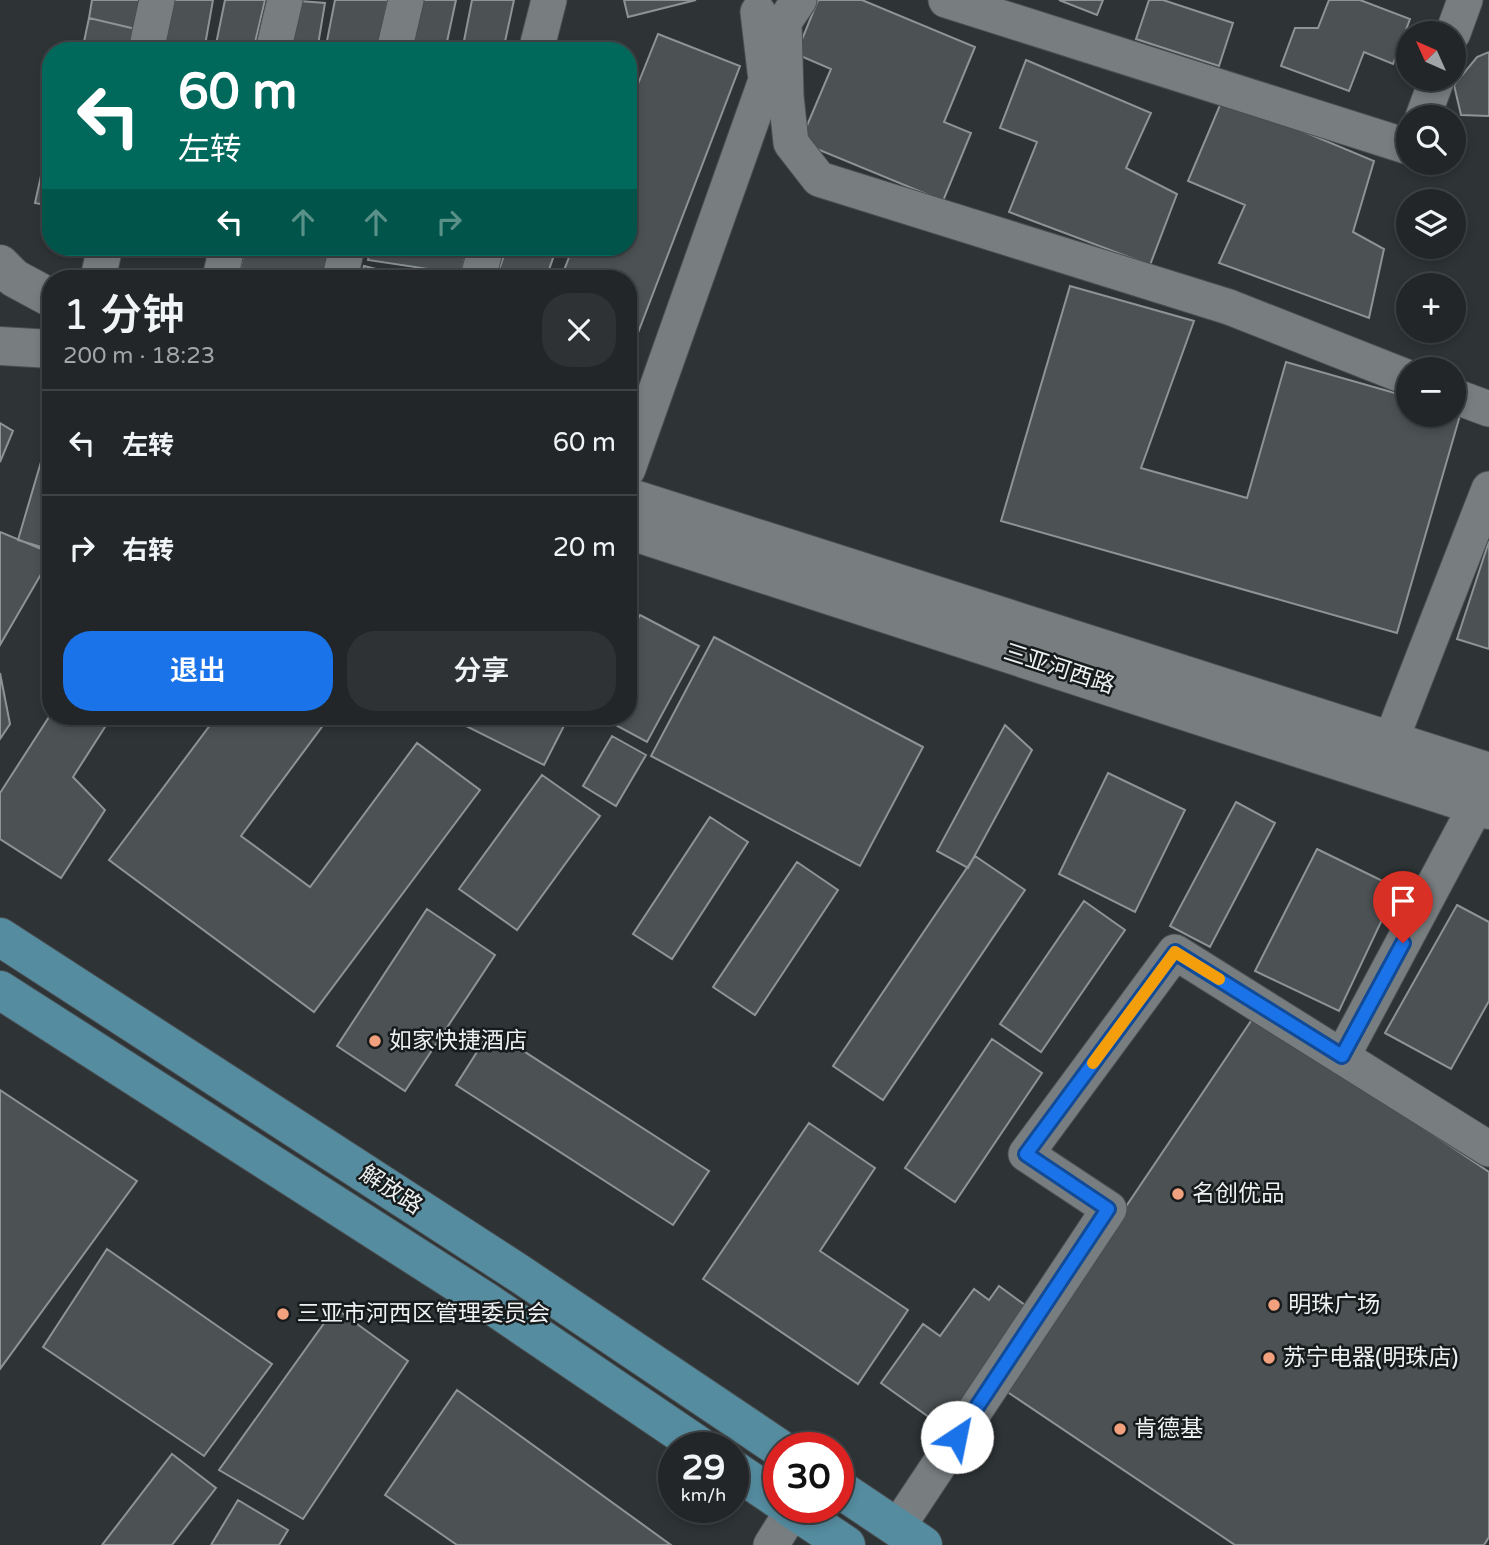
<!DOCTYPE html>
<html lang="zh">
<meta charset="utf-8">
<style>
:root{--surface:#222628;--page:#2e3234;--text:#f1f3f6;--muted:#a2a5a8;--line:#3f4345;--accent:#1a73e8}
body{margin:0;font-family:"Varela Round","Noto Sans SC",sans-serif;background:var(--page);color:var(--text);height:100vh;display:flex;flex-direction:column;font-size:26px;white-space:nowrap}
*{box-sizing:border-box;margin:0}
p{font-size:23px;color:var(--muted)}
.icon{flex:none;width:38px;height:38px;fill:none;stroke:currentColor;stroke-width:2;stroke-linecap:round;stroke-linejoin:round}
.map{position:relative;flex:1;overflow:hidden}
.panel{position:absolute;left:42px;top:270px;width:595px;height:455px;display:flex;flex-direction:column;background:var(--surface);border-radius:28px;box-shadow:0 4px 10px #0003,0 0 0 2px var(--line)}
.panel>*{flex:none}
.top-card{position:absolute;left:42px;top:42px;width:595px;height:214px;border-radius:28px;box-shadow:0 4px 10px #0003,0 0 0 2px var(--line);background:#00695c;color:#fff;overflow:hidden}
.needle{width:46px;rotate:315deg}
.buttons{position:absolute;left:1396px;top:21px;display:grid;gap:14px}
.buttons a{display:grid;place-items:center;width:70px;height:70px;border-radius:50%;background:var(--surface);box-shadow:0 4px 10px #0003,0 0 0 2px var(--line);font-size:35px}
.speed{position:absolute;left:658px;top:1432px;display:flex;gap:14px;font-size:35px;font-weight:700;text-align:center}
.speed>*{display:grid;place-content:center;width:91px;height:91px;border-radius:50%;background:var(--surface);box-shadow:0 4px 10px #0003,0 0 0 2px var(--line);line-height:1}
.speed small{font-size:18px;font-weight:400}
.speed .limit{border:10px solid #d22;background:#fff;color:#111}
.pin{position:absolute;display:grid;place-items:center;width:60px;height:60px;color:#fff;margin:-72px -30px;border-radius:50% 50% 50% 0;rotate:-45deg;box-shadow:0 0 7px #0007}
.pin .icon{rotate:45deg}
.me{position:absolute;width:77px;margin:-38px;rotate:34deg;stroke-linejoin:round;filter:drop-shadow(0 0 5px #0008)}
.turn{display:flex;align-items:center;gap:24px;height:147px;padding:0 21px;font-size:32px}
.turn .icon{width:91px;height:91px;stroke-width:2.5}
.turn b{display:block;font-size:49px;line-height:60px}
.lanes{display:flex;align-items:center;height:66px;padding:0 21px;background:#0003;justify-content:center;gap:35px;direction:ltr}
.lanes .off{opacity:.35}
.round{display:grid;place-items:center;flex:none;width:74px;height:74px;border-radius:28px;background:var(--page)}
.summary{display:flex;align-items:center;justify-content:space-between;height:119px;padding:0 21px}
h1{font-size:42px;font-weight:600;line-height:52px}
.button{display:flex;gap:14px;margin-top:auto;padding:14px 21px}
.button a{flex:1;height:80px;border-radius:28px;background:var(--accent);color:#fff;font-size:28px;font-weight:600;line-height:80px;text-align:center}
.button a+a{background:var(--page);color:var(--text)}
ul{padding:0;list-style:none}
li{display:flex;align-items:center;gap:21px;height:105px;padding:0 21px;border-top:2px solid var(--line)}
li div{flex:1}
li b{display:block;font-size:26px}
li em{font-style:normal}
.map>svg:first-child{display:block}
.building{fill:#4c5153;stroke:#8e9496;stroke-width:2}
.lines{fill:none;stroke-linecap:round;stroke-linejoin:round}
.street-casing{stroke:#4a4e50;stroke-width:37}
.secondary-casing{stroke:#4a4e50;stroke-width:40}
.primary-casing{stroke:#4a4e50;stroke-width:40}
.street{stroke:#787e80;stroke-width:35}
.secondary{stroke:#787e80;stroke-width:38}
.primary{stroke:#558ca0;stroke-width:38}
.route-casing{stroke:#114b97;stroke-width:18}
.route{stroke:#1a73e8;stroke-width:12}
.slow{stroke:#f59e0b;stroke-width:12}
.poi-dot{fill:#f2a17e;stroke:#181b1b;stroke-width:2.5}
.labels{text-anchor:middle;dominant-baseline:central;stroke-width:5;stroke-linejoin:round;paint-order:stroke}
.street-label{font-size:23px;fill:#edf1f2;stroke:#181b1b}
.poi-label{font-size:23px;fill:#edf1f2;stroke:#181b1b;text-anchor:start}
</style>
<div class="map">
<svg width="1489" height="1545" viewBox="0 0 1489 1545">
<rect width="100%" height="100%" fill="#2e3335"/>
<path class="building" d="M92 0H147L140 30 89 18Z
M173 0H213L204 51H163Z
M225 0H265L253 51 215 49Z
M286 0 325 3 317 51H277Z
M335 0H388L378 51H325Z
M417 0H456L445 51H404Z
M472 0H514L503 51H462Z
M624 0H696L628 17Z
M818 0H862L975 47 944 122 971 133 943 201 800 142 831 69 796 54Z
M1059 0H1103L1097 15Z
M1149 0H1163L1233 23 1219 66 1136 39Z
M1329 0H1360L1410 19 1393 64 1364 52 1349 91 1281 66 1295 28H1318Z
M89 18 140 30 135 51H82Z
M658 34 740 66 628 359V278H561L573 247H628V109Z
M1489 52V116L1461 115 1454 85 1477 57Z
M1026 60 1151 113 1126 168 1177 194 1150 265 1009 212 1037 142 1000 128Z
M1223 98 1374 161 1353 232 1384 249 1369 318 1219 263 1245 205 1188 181Z
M50 135H51V206L35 203Z
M245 247H330L332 278H238Z
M370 247H468L461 274 368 260Z
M507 247H557L546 278H496Z
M364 266 412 278H361Z
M1070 286 1194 321 1141 468 1247 498 1286 362 1409 397V415H1454L1461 412 1397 633 1001 521Z
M0 423 13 431 0 462Z
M48 438 51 439V550L18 540Z
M0 532 51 553V557L0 645Z
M1489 541V649L1457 639Z
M640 615 699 646 647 742 599 716H628V636Z
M714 637 923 747 860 866 651 756Z
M0 673 10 724 0 739Z
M51 714V716H112L73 777 105 810 61 878 0 839V793Z
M217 716H330L241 836 310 887 417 743 480 790 314 1012 109 860Z
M464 716H569L544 765 460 723Z
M1005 725 1032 750 968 868 937 851Z
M612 736 646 755 616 806 583 786Z
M1108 773 1185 810 1135 912 1059 874Z
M542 775 600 816 517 930 459 889Z
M1236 802 1275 823 1210 947 1170 926Z
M710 817 748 842 672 959 633 934Z
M1317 849 1397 888 1339 1011 1255 971Z
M975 856 1025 890 883 1100 833 1066Z
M797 862 838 890 755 1015 713 987Z
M1084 901 1125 930 1041 1052 1000 1024Z
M1457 905 1489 922V1001L1451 1069 1385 1033Z
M427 909 495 955 405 1091 337 1046Z
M1255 1015 1489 1172V1537L1484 1545H1235L1003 1389Z
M491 1030 709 1171 673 1225 456 1085Z
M992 1039 1042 1073 955 1202 905 1168Z
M0 1090 137 1181 0 1369Z
M809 1123 875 1168 820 1251 908 1310 858 1384 703 1279Z
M107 1249 272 1364 204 1456 43 1347Z
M999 1286 1029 1308 943 1427 881 1383 923 1324 940 1336 974 1289 989 1300Z
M335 1308 408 1361 303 1519 219 1470Z
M457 1390 671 1545H457L385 1495Z
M172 1454 216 1488 172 1545H102Z
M238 1500 288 1530 279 1545H211Z"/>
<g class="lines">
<defs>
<path id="street" d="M799 0 784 22 786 96 791 143 819 179 1229 307 1409 378
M946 0 1409 147
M1453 33 1465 0
M146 51 157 0
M273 51 285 0
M394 51 406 0
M536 51 549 0
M1423 117 1437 79
M98 278 105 247
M220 278 227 247
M340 278 347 247
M478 278 486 247
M1454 396 1489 409
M628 469 766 80 758 12
M1391 740 1489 489
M1342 1057 1476 806
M897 1528 1109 1209 1026 1154 1175 952 1489 1149
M771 1545 793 1510"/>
<path id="secondary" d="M0 264 14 278 51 298
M0 346 51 349
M628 497 1489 772
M628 530 1489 810"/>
<path id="primary" d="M0 937 517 1272 779 1448
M0 990 487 1302 701 1447
M733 1469 779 1500
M838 1488 923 1545
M789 1507 846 1545"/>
</defs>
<use href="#street" class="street-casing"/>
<use href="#secondary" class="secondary-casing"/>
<use href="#primary" class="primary-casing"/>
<use href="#street" class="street"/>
<use href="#secondary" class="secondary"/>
<use href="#primary" class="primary"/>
</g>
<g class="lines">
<defs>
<path id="route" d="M957 1437 1108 1209 1026 1154 1175 952 1342 1056 1403 943"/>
</defs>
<use href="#route" class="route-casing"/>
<use href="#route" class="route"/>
<path class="slow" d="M1093 1063 1175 952 1219 979"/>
</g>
<g class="poi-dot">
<circle cx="375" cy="1041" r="7"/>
<circle cx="1178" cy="1194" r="7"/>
<circle cx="1274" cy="1305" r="7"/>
<circle cx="283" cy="1314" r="7"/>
<circle cx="1269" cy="1358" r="7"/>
<circle cx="1120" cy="1429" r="7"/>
</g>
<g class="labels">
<g class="street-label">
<text transform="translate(1059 669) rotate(18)">三亚河西路</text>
<text transform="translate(391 1190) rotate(33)">解放路</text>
</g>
<g class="poi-label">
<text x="389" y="1041">如家快捷酒店</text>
<text x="1192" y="1194">名创优品</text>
<text x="1288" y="1305">明珠广场</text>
<text x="297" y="1314">三亚市河西区管理委员会</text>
<text x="1283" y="1358">苏宁电器(明珠店)</text>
<text x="1134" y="1429">肯德基</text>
</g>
</g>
</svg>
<div class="buttons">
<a><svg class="needle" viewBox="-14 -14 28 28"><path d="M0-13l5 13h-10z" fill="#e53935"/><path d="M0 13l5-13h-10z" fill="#a2a5a8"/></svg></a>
<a><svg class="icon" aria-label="search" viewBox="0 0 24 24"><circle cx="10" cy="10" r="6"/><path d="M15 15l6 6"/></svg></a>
<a><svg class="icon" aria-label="layers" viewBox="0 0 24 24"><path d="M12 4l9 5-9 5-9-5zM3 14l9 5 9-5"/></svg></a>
<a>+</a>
<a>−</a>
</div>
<div class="speed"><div>29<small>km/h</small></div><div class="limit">30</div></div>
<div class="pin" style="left:1403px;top:943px;background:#d93025"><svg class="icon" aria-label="arrive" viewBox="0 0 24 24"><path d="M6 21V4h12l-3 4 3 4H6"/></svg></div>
<svg class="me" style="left:957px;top:1437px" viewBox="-20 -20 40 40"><circle r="19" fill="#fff"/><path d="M0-13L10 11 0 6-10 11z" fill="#1a73e8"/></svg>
<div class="top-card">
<div class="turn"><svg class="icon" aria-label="left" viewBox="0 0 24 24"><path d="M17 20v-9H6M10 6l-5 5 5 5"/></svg><div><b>60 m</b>左转</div></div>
<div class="lanes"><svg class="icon" aria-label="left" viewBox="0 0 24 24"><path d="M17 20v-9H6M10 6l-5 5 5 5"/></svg><svg class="icon off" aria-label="ahead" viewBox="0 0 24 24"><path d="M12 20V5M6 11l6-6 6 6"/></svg><svg class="icon off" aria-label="ahead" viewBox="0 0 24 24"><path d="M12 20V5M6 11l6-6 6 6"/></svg><svg class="icon off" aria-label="right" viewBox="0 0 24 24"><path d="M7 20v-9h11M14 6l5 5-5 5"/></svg></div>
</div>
<section class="panel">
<div class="summary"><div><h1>1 分钟</h1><p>200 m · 18:23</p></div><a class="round"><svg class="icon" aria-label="close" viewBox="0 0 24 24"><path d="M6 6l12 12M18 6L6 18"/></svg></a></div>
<ul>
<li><svg class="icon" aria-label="left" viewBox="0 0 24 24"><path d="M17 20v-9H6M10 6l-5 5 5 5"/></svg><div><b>左转</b></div><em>60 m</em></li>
<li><svg class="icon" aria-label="right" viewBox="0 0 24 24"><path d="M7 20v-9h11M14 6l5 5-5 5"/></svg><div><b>右转</b></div><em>20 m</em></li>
</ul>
<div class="button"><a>退出</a><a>分享</a></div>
</section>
</div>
